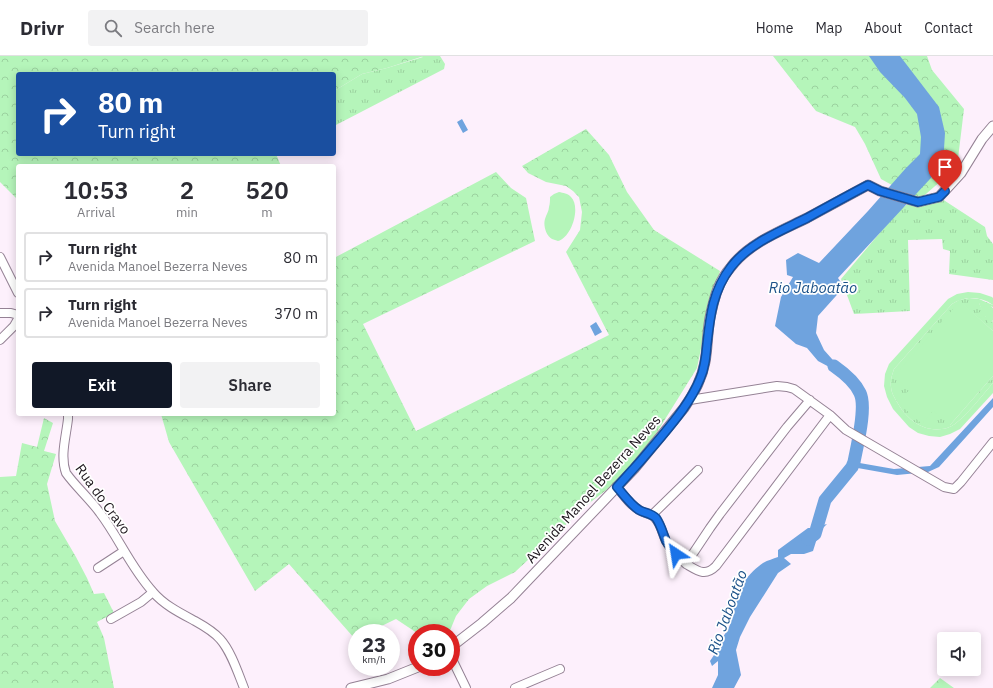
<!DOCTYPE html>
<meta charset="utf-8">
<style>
:root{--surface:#fff;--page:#f2f2f3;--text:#2b2b33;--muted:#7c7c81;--line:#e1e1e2;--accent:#111827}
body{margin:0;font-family:"IBM Plex Sans",sans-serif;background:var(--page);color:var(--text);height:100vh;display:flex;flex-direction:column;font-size:15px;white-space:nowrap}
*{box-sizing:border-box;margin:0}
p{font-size:13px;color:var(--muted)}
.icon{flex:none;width:22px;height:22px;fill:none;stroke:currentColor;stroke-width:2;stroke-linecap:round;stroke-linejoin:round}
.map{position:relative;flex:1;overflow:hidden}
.panel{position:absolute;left:16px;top:108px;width:320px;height:252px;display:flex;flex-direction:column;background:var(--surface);border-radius:4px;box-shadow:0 2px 10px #0003}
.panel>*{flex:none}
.guide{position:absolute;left:16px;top:16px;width:320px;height:84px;border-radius:4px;box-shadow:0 2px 10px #0003;background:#1a4fa0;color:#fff;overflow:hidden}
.buttons{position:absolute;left:937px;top:576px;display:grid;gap:8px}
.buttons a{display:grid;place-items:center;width:44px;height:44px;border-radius:4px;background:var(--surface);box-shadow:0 2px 10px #0003;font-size:20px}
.speed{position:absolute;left:348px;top:568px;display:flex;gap:8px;font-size:20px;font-weight:700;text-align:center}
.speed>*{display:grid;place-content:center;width:52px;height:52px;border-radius:50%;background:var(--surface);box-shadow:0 2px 10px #0003;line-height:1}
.speed small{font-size:10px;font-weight:400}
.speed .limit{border:6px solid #d22;background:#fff;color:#111}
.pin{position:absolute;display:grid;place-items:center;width:34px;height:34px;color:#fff;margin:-41px -17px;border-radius:50% 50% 50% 0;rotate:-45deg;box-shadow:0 0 4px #0007}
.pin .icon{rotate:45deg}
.me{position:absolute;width:44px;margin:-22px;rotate:327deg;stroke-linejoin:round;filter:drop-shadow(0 0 3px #0008)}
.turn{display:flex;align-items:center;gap:14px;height:84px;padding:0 16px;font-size:18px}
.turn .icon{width:52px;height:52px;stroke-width:2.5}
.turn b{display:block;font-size:28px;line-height:34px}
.eta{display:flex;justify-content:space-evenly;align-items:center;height:68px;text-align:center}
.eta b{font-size:24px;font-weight:600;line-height:28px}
.primary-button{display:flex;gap:8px;margin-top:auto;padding:8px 16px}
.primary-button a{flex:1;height:46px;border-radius:4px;background:var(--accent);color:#fff;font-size:16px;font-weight:600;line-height:46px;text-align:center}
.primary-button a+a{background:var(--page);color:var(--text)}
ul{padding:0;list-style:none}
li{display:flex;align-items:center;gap:12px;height:50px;margin:0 8px 6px;padding:0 8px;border:2px solid var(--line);border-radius:4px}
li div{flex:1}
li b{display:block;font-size:15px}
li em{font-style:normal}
header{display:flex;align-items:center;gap:24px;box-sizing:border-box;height:56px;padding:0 20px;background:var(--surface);border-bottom:1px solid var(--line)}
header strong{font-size:19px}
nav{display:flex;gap:22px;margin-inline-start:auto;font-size:14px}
.search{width:280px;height:36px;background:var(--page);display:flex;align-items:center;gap:10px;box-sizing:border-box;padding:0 14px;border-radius:4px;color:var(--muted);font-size:15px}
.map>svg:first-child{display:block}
.grass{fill:url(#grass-tufts)}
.forest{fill:url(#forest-crowns)}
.green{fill:#b5f5ba}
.water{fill:#6fa3de}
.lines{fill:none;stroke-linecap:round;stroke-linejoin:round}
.river{stroke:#6fa3de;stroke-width:13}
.minor-casing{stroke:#958295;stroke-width:10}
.tertiary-casing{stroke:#958295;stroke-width:11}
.minor{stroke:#fff;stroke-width:8}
.tertiary{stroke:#fff;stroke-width:9}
.route-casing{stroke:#114b97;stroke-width:10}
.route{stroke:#1a73e8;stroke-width:7}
.labels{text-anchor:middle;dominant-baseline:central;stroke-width:3.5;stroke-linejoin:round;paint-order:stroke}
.street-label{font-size:14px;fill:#1a131a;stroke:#fff}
.water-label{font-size:15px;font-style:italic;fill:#1c5289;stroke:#fff}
</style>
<header>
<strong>Drivr</strong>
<div class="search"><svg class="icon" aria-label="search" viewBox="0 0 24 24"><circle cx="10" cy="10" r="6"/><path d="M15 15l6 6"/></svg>Search here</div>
<nav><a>Home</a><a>Map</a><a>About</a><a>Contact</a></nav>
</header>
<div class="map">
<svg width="993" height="632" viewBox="0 0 993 632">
<defs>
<pattern id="grass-tufts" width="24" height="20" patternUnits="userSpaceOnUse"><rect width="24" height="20" fill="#b5f5ba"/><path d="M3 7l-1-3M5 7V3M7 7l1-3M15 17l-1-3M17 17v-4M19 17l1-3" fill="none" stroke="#9bd19f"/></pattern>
<pattern id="forest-crowns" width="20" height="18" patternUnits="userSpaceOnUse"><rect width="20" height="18" fill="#b5f5ba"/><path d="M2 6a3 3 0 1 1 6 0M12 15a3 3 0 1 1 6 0" fill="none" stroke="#9bd19f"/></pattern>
</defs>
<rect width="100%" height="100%" fill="#fdf0fc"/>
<path class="grass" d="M421 0H440L445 8 444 13 334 70V35L362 18 387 12 423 1Z
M939 141 985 171 987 180 993 188V224L949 218 950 195 943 193 942 183 908 184 910 255 854 258 841 223 899 154 912 145Z
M969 242 979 243 993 249V252V251L979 247 985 260 992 266 993 264V275L960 246 950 369 993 320V327C983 338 960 369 947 372 925 378 907 364 897 346 894 341 891 336 891 331 890 325 892 319 894 313L952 248 959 244Z"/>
<path class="forest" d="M0 0H424L387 12 362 18 334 35V18H18V98H276L281 110H18V144L0 126Z
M773 0H927L932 14 964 53 957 111 919 144 881 123 865 88 855 71 816 55Z
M586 73 609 99 627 136 654 174 720 215 708 258 697 312 634 413 588 448 515 516 487 530 469 543 456 560 449 577H417L396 563 367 577H357V582L355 583 289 508 255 535 169 386 161 358H334V202L496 116 511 132 526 142 535 185 363 268 416 375 609 279 566 196 580 174 582 156 579 141 573 135 566 130 546 126 528 117 522 110Z
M44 362 53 367 44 395 56 398 47 428 55 465 76 501 87 522 94 538 104 537 114 557 97 566 104 582 114 632H0V421L16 420 22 387 37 391Z
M940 622 954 632H930Z"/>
<path class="green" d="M559 136C563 137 568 137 571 141 581 151 572 181 558 185 556 184 554 184 552 183 546 180 543 169 545 163 546 159 549 155 549 151 550 148 550 144 550 141L554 138Z
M968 236 980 237 992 241 993 242V249C980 240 965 240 952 248L894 313C892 319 890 325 891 331 891 336 894 341 897 346 907 364 925 378 947 372 960 369 983 338 993 327V337L960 373 950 378 940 381 929 380 918 377 909 371 893 353 887 341 884 330 885 318 889 308 948 243 957 238Z
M960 245 993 275V320L950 369 933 355 922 368 898 347 909 334 894 320Z
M983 246 987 247 993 252V264L989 269 985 260 980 262 978 257 982 255 979 247Z"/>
<path class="water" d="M869 0H900L939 51 945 77 943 109 838 222 844 231 818 260 816 277 824 294 848 321 818 305 807 292 796 288 775 270 781 241 793 221 787 219 786 204 798 197 819 207 868 155 906 112 920 98 921 81 917 58 905 42 880 16Z
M462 63 468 74 463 77 457 66Z
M596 266 602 276 595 280 590 270Z
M993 342V351L939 411 928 416 897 419 852 411 854 406 894 413 930 410Z
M827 468 819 476 813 495 804 498H791L784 502 791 508 778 517 750 561 740 581 736 594 741 619 734 632H712L718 619V605L712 610 710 605 716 596 713 590C721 584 729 575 731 565 732 560 731 554 733 549 736 533 750 516 763 507 768 504 773 503 778 501V494L808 472H812Z"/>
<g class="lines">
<path class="river" d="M808 483 815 478 825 444 852 411 854 406C857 390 867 351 860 337 855 326 844 317 834 310"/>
<defs>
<path id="minor" d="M0 201 18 237
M0 257H11L18 259
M0 284 14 270 18 263
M690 344 777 330 787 331 794 333 830 359 846 374 944 431 954 433 961 426 993 386
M810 344 787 371 720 458 710 472 686 508C698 515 705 521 716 510L830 359
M68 358V363C66 381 60 400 66 417 76 431 90 443 100 457 119 482 131 512 153 536 164 549 180 557 195 565 204 570 213 575 220 583 231 595 238 617 244 632
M617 431C624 440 631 450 641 455 646 458 652 458 655 462 661 468 662 477 666 485 670 494 679 501 686 508
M652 459 698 414
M98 512 124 495
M111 563 141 546 153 536
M451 601 466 632
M515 632 560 613"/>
<path id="tertiary" d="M451 591 482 567 511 542 530 522 634 413 684 352C694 338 702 322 705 306 708 290 707 273 711 257 715 239 719 225 731 211 749 187 781 175 807 162 827 151 848 140 868 129L880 135 918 146 939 141 961 117 982 83 993 70
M351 632 388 623 418 611"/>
</defs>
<use href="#minor" class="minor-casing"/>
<use href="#tertiary" class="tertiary-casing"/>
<use href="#minor" class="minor"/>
<use href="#tertiary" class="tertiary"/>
</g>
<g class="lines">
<defs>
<path id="route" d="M676 498C672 494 669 490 666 485 663 478 661 469 656 462 651 457 644 457 639 454 630 448 624 439 617 431 632 415 647 398 661 381 676 363 691 345 700 323 705 312 706 300 707 288 710 260 713 234 731 211 749 187 781 175 807 162 827 151 847 140 868 129L880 135 918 146 939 141 945 135"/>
</defs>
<use href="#route" class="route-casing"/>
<use href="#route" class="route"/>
</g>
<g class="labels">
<g class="street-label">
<text transform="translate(593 433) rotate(-48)">Avenida Manoel Bezerra Neves</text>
<text transform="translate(103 443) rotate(54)">Rua do Cravo</text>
</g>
<g class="water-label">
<text x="813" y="231">Rio Jaboatão</text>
<text transform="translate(727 556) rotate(-70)">Rio Jaboatão</text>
</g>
</g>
</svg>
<div class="buttons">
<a><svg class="icon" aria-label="sound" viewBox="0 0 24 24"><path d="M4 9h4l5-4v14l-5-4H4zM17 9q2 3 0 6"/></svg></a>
</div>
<div class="speed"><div>23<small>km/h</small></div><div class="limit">30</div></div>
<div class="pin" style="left:945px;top:135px;background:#d93025"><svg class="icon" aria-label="arrive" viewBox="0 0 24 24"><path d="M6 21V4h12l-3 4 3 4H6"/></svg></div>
<svg class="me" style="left:676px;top:498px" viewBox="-20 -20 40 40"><path d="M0-17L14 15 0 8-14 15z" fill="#1a73e8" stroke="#fff" stroke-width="4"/></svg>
<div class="guide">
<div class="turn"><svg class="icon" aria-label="right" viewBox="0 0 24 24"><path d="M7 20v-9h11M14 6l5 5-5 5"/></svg><div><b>80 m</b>Turn right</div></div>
</div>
<section class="panel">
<div class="eta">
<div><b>10:53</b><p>Arrival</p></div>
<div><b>2</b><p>min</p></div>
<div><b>520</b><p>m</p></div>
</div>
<ul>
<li><svg class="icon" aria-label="right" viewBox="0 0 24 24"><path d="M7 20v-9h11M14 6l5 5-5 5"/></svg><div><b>Turn right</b><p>Avenida Manoel Bezerra Neves</p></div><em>80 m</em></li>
<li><svg class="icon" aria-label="right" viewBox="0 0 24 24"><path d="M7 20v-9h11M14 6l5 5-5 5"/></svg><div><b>Turn right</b><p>Avenida Manoel Bezerra Neves</p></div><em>370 m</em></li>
</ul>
<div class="primary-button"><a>Exit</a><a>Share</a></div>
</section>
</div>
